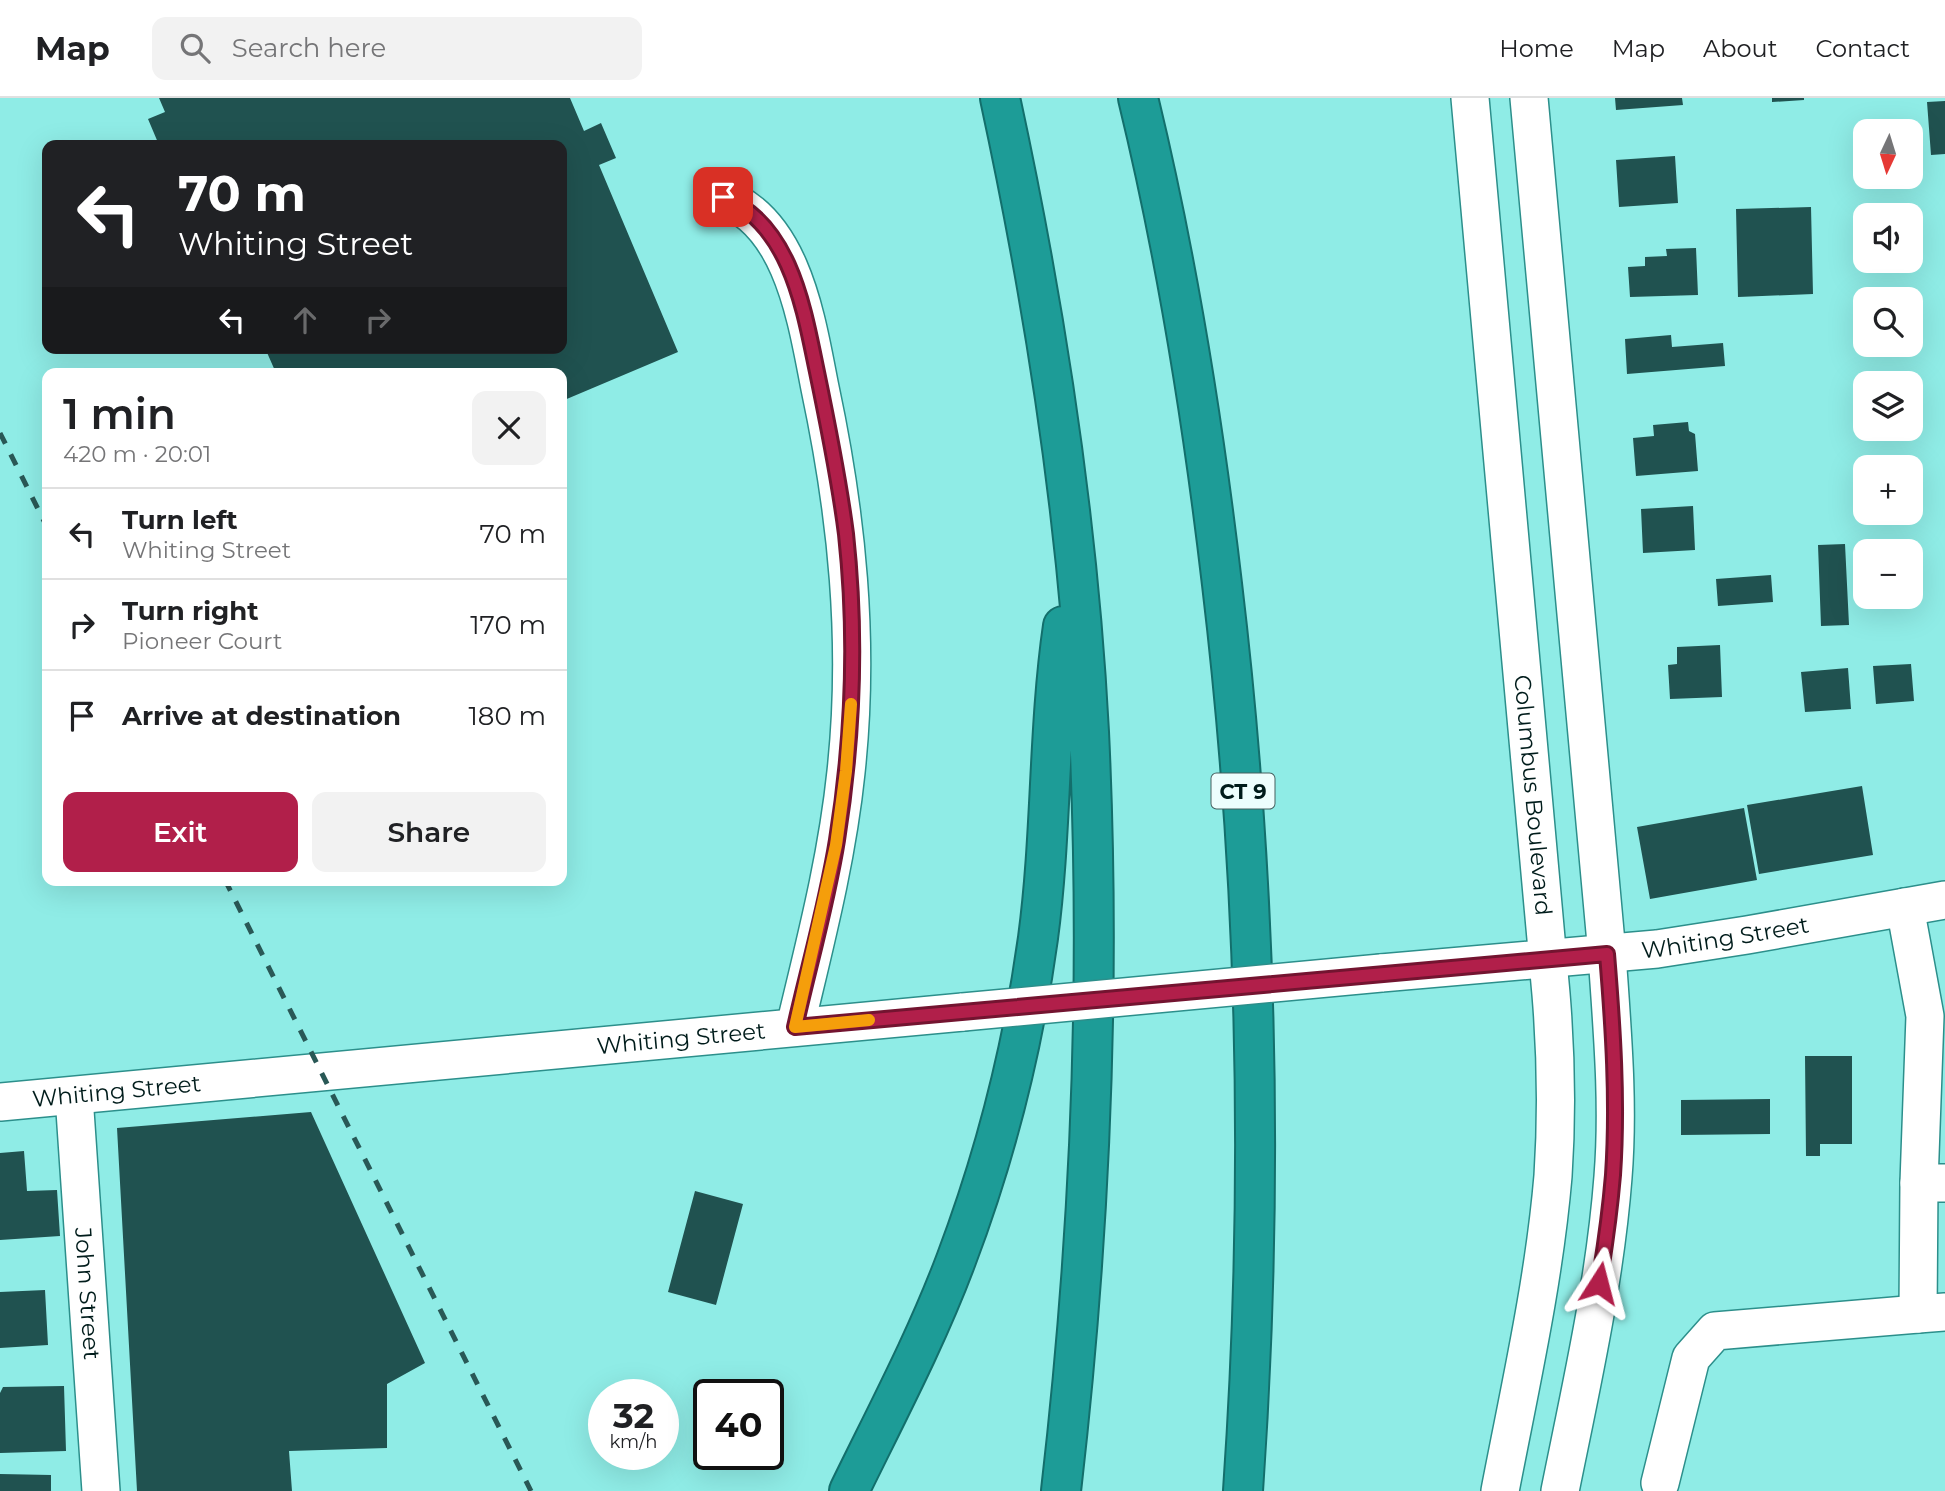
<!DOCTYPE html>
<meta charset="utf-8">
<style>
:root{--surface:#fff;--page:#f2f2f2;--text:#202124;--muted:#757577;--line:#e0e0e0;--accent:#b11f4a}
body{margin:0;font-family:Montserrat,sans-serif;background:var(--page);color:var(--text);height:100vh;display:flex;flex-direction:column;font-size:26px;white-space:nowrap}
*{box-sizing:border-box;margin:0}
p{font-size:23px;color:var(--muted)}
.icon{flex:none;width:38px;height:38px;fill:none;stroke:currentColor;stroke-width:2;stroke-linecap:round;stroke-linejoin:round}
.map{position:relative;flex:1;overflow:hidden}
.panel{position:absolute;left:42px;top:270px;width:525px;height:518px;display:flex;flex-direction:column;background:var(--surface);border-radius:14px;box-shadow:0 7px 28px #0002}
.panel>*{flex:none}
.hud{position:absolute;left:42px;top:42px;width:525px;height:214px;border-radius:14px;box-shadow:0 7px 28px #0002;background:#202124;color:#fff;overflow:hidden}
.needle{width:46px;rotate:184deg}
.controls{position:absolute;left:1853px;top:21px;display:grid;gap:14px}
.controls a{display:grid;place-items:center;width:70px;height:70px;border-radius:14px;background:var(--surface);box-shadow:0 7px 28px #0002;font-size:35px}
.speed{position:absolute;left:588px;top:1281px;display:flex;gap:14px;font-size:35px;font-weight:700;text-align:center}
.speed>*{display:grid;place-content:center;width:91px;height:91px;border-radius:50%;background:var(--surface);box-shadow:0 7px 28px #0002;line-height:1}
.speed small{font-size:18px;font-weight:400}
.speed .limit{border:4px solid #111;border-radius:10px;background:#fff;color:#111}
.pin{position:absolute;display:grid;place-items:center;width:60px;height:60px;color:#fff;margin:-30px;border-radius:14px;box-shadow:0 4px 10px #0006}
.me{position:absolute;width:77px;margin:-38px;rotate:9deg;stroke-linejoin:round;filter:drop-shadow(0 0 5px #0008)}
.turn{display:flex;align-items:center;gap:24px;height:147px;padding:0 21px;font-size:32px}
.turn .icon{width:91px;height:91px;stroke-width:2.5}
.turn b{display:block;font-size:49px;line-height:60px}
.lanes{display:flex;align-items:center;height:66px;padding:0 21px;background:#0003;justify-content:center;gap:35px;direction:ltr}
.lanes .off{opacity:.35}
.round{display:grid;place-items:center;flex:none;width:74px;height:74px;border-radius:14px;background:var(--page)}
.head{display:flex;align-items:center;justify-content:space-between;height:119px;padding:0 21px}
h1{font-size:42px;font-weight:600;line-height:52px}
.cta{display:flex;gap:14px;margin-top:auto;padding:14px 21px}
.cta a{flex:1;height:80px;border-radius:14px;background:var(--accent);color:#fff;font-size:28px;font-weight:600;line-height:80px;text-align:center}
.cta a+a{background:var(--page);color:var(--text)}
ul{padding:0;list-style:none}
li{display:flex;align-items:center;gap:21px;height:91px;padding:0 21px;border-top:2px solid var(--line)}
li div{flex:1}
li b{display:block;font-size:26px}
li em{font-style:normal}
header{display:flex;align-items:center;gap:42px;box-sizing:border-box;height:98px;padding:0 35px;background:var(--surface);border-bottom:2px solid var(--line)}
header strong{font-size:33px}
nav{display:flex;gap:38px;margin-inline-start:auto;font-size:24px}
.search{width:490px;height:63px;background:var(--page);display:flex;align-items:center;gap:18px;box-sizing:border-box;padding:0 24px;border-radius:14px;color:var(--muted);font-size:26px}
.map>svg:first-child{display:block}
.building{fill:#205250}
.lines{fill:none;stroke-linecap:round;stroke-linejoin:round}
.minor-casing{stroke:#2c8f8b;stroke-width:40}
.highway-casing{stroke:#136f6c;stroke-width:42}
.minor{stroke:#fff;stroke-width:37}
.highway{stroke:#1d9c97;stroke-width:38}
.rail{stroke:#295856;stroke-width:5;stroke-dasharray:12 12;stroke-linecap:butt}
.minor-bridge-casing{stroke:#2c8f8b;stroke-width:40;stroke-linecap:butt}
.minor-bridge{stroke:#fff;stroke-width:37}
.route-casing{stroke:#731430;stroke-width:18}
.route{stroke:#b11f4a;stroke-width:12}
.slow{stroke:#f59e0b;stroke-width:12}
.labels{text-anchor:middle;dominant-baseline:central;stroke-width:7;stroke-linejoin:round;paint-order:stroke}
.shield{fill:#edfefd;stroke:#47605f;stroke-width:2}
.shield-label{font-size:21px;font-weight:bold;fill:#001c1b}
.street-label{font-size:23px;fill:#001c1b;stroke:#edfefd}
</style>
<header>
<strong>Map</strong>
<div class="search"><svg class="icon" aria-label="search" viewBox="0 0 24 24"><circle cx="10" cy="10" r="6"/><path d="M15 15l6 6"/></svg>Search here</div>
<nav><a>Home</a><a>Map</a><a>About</a><a>Contact</a></nav>
</header>
<div class="map">
<svg width="1945" height="1393" viewBox="0 0 1945 1393">
<rect width="100%" height="100%" fill="#8fece6"/>
<path class="building" d="M159 0H570L584 33 601 25 616 60 599 67 678 254 562 303V275H276L265 250H562V47H159L148 21 165 14Z
M1615 0H1682L1683 7 1616 12Z
M1772 0H1804V2L1772 4Z
M1945 3V56L1931 57 1927 4Z
M1675 58 1678 105 1619 109 1616 62Z
M1811 109 1813 196 1738 199 1736 111Z
M1696 150 1698 197 1630 199 1628 169 1645 168V159L1667 158 1666 151Z
M1671 237 1672 249 1723 245 1725 268 1627 276 1625 241Z
M1688 324 1689 333 1695 336 1698 373 1636 378 1633 340 1654 338 1653 327Z
M1693 408 1695 452 1643 455 1641 411Z
M1845 446 1849 527 1821 528 1818 447Z
M1771 477 1773 504 1718 508 1716 481Z
M1720 547 1722 599 1670 601 1668 567 1677 566V549Z
M1911 566 1914 603 1876 606 1873 568Z
M1848 570 1851 611 1805 614 1801 574Z
M1862 688 1873 757 1759 776 1747 707Z
M1744 710 1757 782 1650 801 1637 729Z
M1805 958H1852V1046H1820V1058H1806Z
M1770 1001V1036L1681 1037V1002Z
M311 1014 425 1265 387 1286V1350L289 1353 292 1393H137L117 1030Z
M24 1053 27 1093 57 1092 60 1138 0 1142V1055Z
M695 1093 743 1106 716 1207 668 1194Z
M45 1192 48 1247 0 1250V1194Z
M64 1288 66 1353 0 1355V1295L3 1289Z
M0 1376 51 1377V1393H0Z"/>
<g class="lines">
<defs>
<g id="minor">
<path id="s1" d="M1470 0 1551 896C1556 956 1557 1018 1553 1078 1544 1184 1520 1289 1500 1393"/>
<path d="M1529 0 1607 856C1612 930 1619 1005 1613 1079 1605 1184 1581 1289 1560 1393"/>
<path d="M718 98C793 120 807 225 820 290 847 417 860 544 846 674 837 761 815 845 795 929"/>
<path d="M1905 809 1925 918 1919 1085H1945"/>
<path id="s2" d="M1381 875 1657 851 1747 837 1945 802"/>
<path id="s3" d="M74 998 101 1393"/>
<path id="s4" d="M0 1004 963 914"/>
<path d="M1919 1085 1918 1216 1945 1214"/>
<path d="M1660 1385 1691 1260 1715 1233 1918 1216"/>
</g>
<path id="highway" d="M1000 0C1045 208 1078 421 1089 634 1101 887 1090 1142 1061 1393
M1138 0C1177 160 1203 323 1222 486 1258 787 1264 1090 1243 1393
M849 1393C886 1317 926 1242 956 1162 995 1059 1023 949 1038 840 1052 736 1048 631 1063 528"/>
</defs>
<use href="#minor" class="minor-casing"/>
<use href="#highway" class="highway-casing"/>
<use href="#minor" class="minor"/>
<use href="#highway" class="highway"/>
<path class="rail" d="M0 335 47 429
M225 782 531 1393"/>
<defs>
<path id="minor-bridge" d="M963 914 1381 875"/>
</defs>
<use href="#minor-bridge" class="minor-bridge-casing"/>
<use href="#minor-bridge" class="minor-bridge"/>
</g>
<g class="lines">
<defs>
<path id="route" d="M723 99C791 126 804 212 817 274 828 327 839 381 846 436 857 538 853 641 837 742 827 805 809 867 795 929L1607 856C1613 929 1618 1004 1613 1077 1610 1113 1605 1149 1599 1185"/>
</defs>
<use href="#route" class="route-casing"/>
<use href="#route" class="route"/>
<path class="slow" d="M851 606 846 673 836 747 795 929 869 922"/>
</g>
<g class="labels">
<rect class="shield" x="1211.5" y="675.5" width="63" height="35" rx="5"/>
<g class="shield-label">
<text x="1243" y="693">CT 9</text>
</g>
<g class="street-label">
<text stroke="none"><textPath href="#s1" startOffset="700">Columbus Boulevard</textPath></text>
<text stroke="none"><textPath href="#s2" startOffset="346">Whiting Street</textPath></text>
<text stroke="none"><textPath href="#s4" startOffset="684">Whiting Street</textPath></text>
<text stroke="none"><textPath href="#s4" startOffset="117">Whiting Street</textPath></text>
<text stroke="none"><textPath href="#s3" startOffset="198">John Street</textPath></text>
</g>
</g>
</svg>
<div class="controls">
<a><svg class="needle" viewBox="-14 -14 28 28"><path d="M0-13l5 13h-10z" fill="#e53935"/><path d="M0 13l5-13h-10z" fill="#757577"/></svg></a>
<a><svg class="icon" aria-label="sound" viewBox="0 0 24 24"><path d="M4 9h4l5-4v14l-5-4H4zM17 9q2 3 0 6"/></svg></a>
<a><svg class="icon" aria-label="search" viewBox="0 0 24 24"><circle cx="10" cy="10" r="6"/><path d="M15 15l6 6"/></svg></a>
<a><svg class="icon" aria-label="layers" viewBox="0 0 24 24"><path d="M12 4l9 5-9 5-9-5zM3 14l9 5 9-5"/></svg></a>
<a>+</a>
<a>−</a>
</div>
<div class="speed"><div>32<small>km/h</small></div><div class="limit">40</div></div>
<div class="pin" style="left:723px;top:99px;background:#d93025"><svg class="icon" aria-label="arrive" viewBox="0 0 24 24"><path d="M6 21V4h12l-3 4 3 4H6"/></svg></div>
<svg class="me" style="left:1599px;top:1185px" viewBox="-20 -20 40 40"><path d="M0-17L14 15 0 8-14 15z" fill="#b11f4a" stroke="#fff" stroke-width="4"/></svg>
<div class="hud">
<div class="turn"><svg class="icon" aria-label="left" viewBox="0 0 24 24"><path d="M17 20v-9H6M10 6l-5 5 5 5"/></svg><div><b>70 m</b>Whiting Street</div></div>
<div class="lanes"><svg class="icon" aria-label="left" viewBox="0 0 24 24"><path d="M17 20v-9H6M10 6l-5 5 5 5"/></svg><svg class="icon off" aria-label="ahead" viewBox="0 0 24 24"><path d="M12 20V5M6 11l6-6 6 6"/></svg><svg class="icon off" aria-label="right" viewBox="0 0 24 24"><path d="M7 20v-9h11M14 6l5 5-5 5"/></svg></div>
</div>
<section class="panel">
<div class="head"><div><h1>1 min</h1><p>420 m · 20:01</p></div><a class="round"><svg class="icon" aria-label="close" viewBox="0 0 24 24"><path d="M6 6l12 12M18 6L6 18"/></svg></a></div>
<ul>
<li><svg class="icon" aria-label="left" viewBox="0 0 24 24"><path d="M17 20v-9H6M10 6l-5 5 5 5"/></svg><div><b>Turn left</b><p>Whiting Street</p></div><em>70 m</em></li>
<li><svg class="icon" aria-label="right" viewBox="0 0 24 24"><path d="M7 20v-9h11M14 6l5 5-5 5"/></svg><div><b>Turn right</b><p>Pioneer Court</p></div><em>170 m</em></li>
<li><svg class="icon" aria-label="arrive" viewBox="0 0 24 24"><path d="M6 21V4h12l-3 4 3 4H6"/></svg><div><b>Arrive at destination</b></div><em>180 m</em></li>
</ul>
<div class="cta"><a>Exit</a><a>Share</a></div>
</section>
</div>
